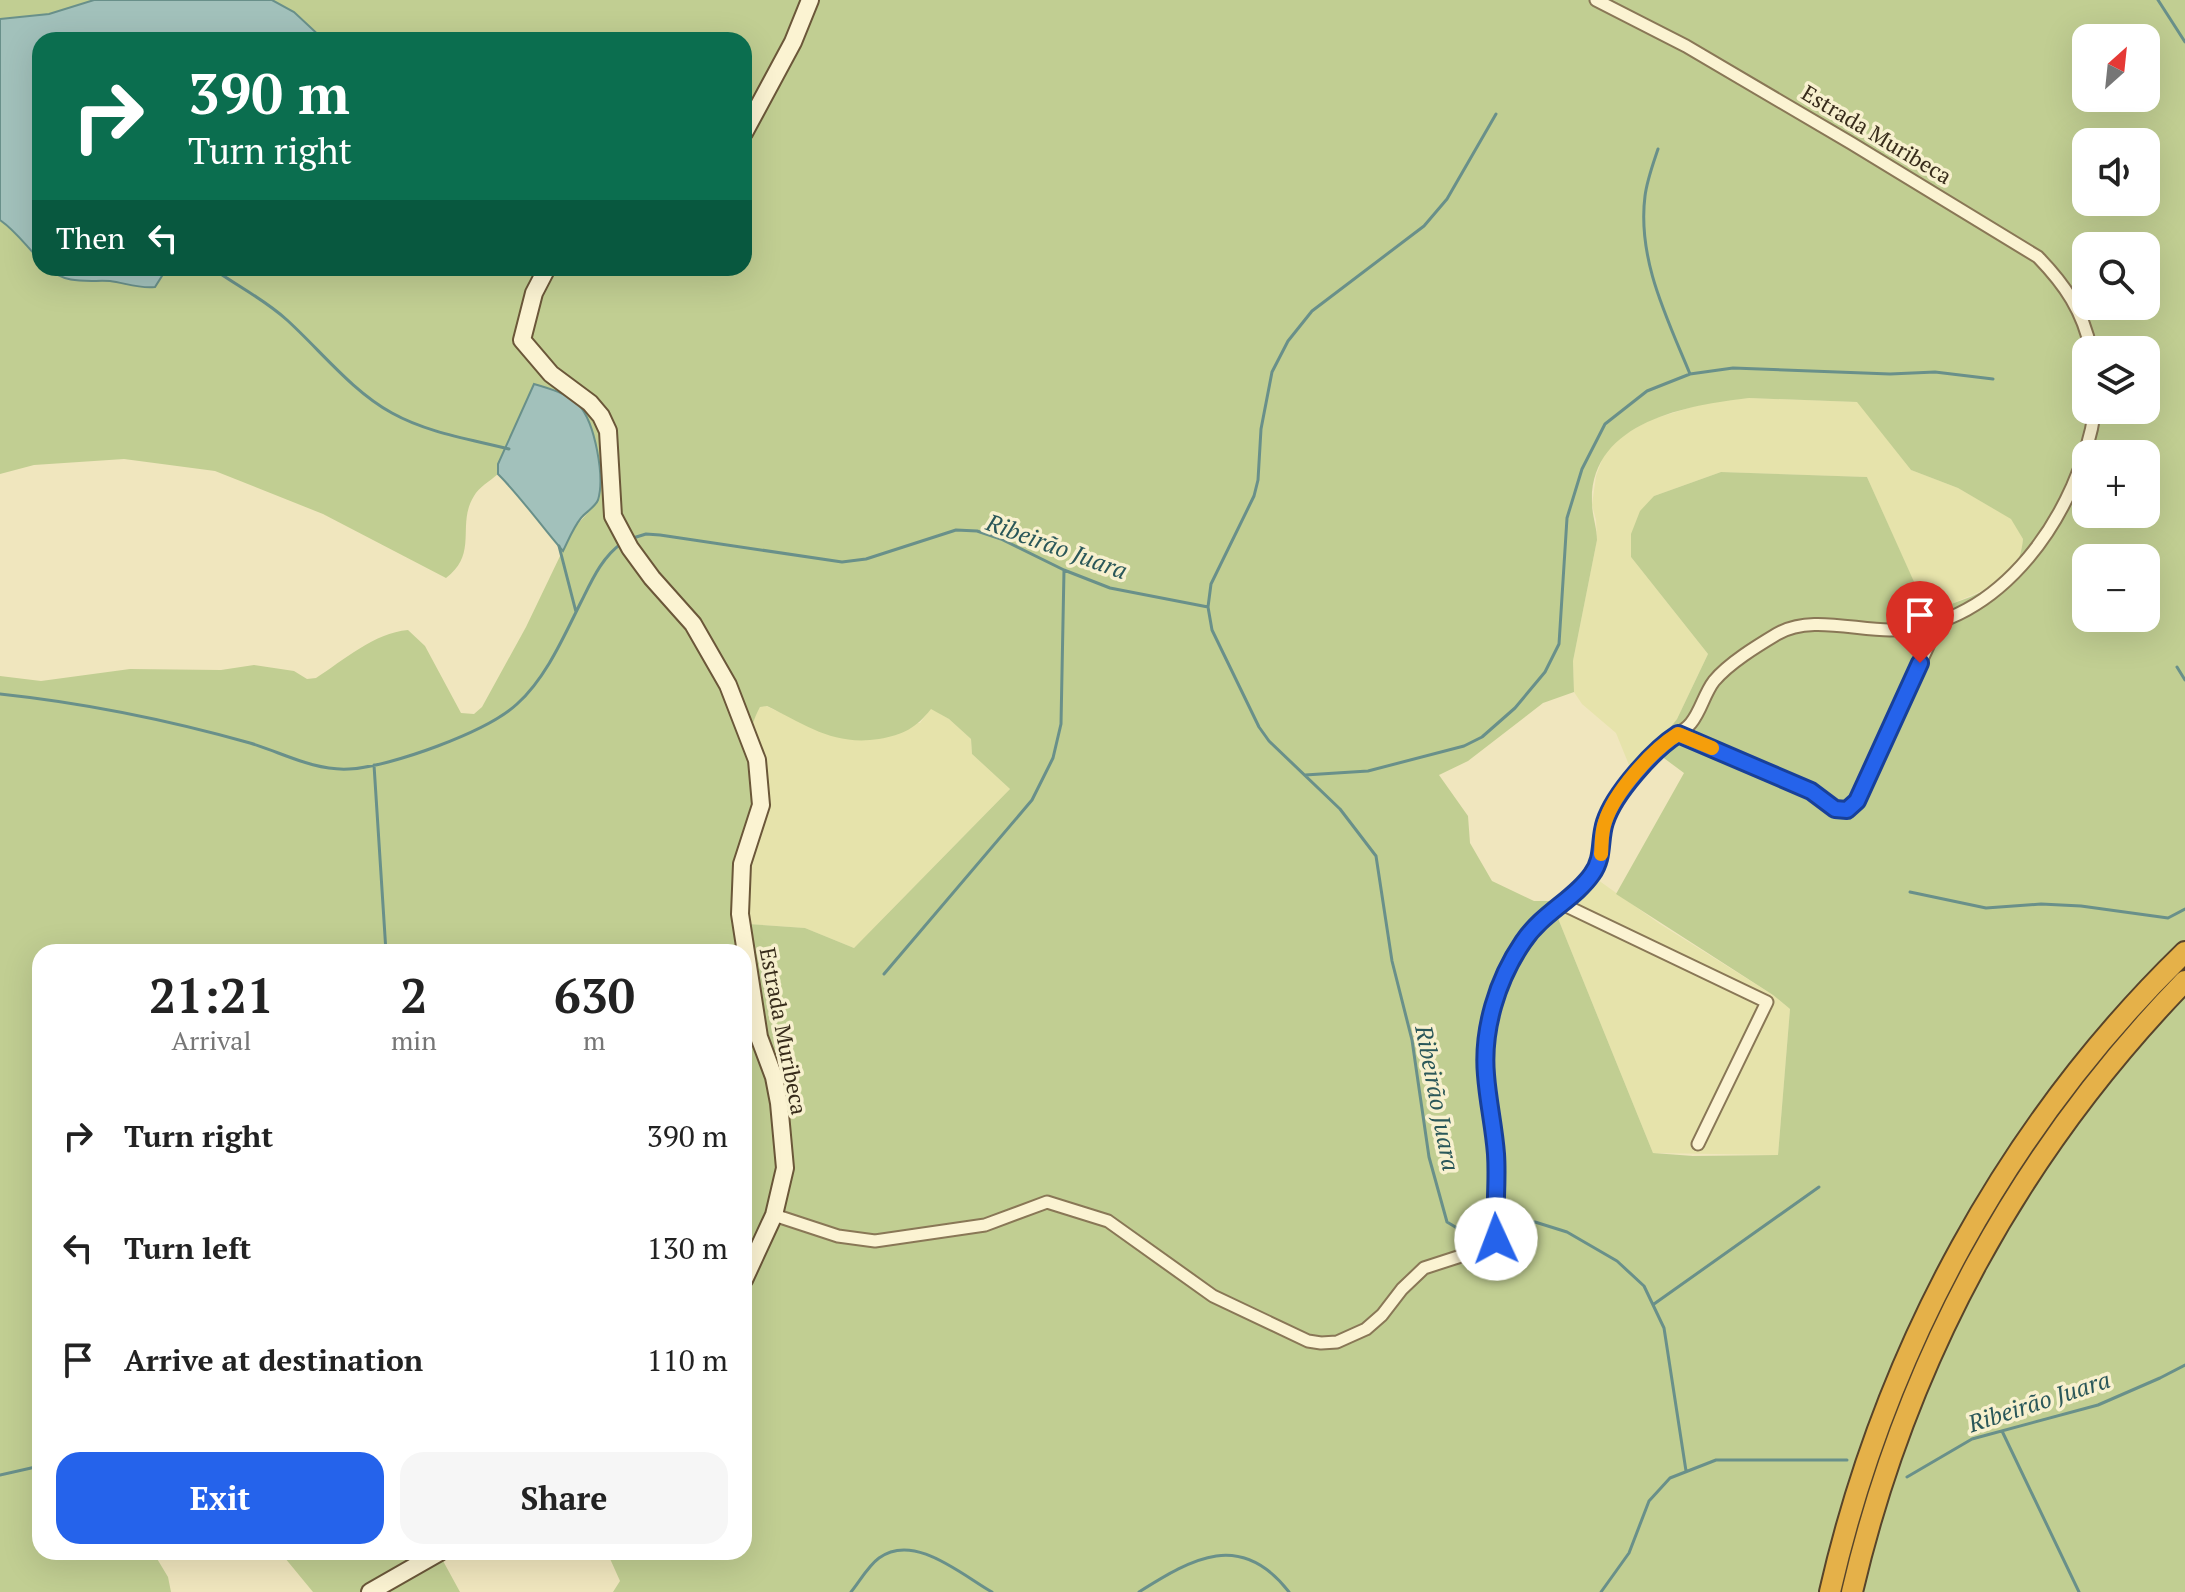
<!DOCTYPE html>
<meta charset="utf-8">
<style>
:root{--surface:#fff;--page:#f6f6f6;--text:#222;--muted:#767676;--accent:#2563eb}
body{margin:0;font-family:"PT Serif",serif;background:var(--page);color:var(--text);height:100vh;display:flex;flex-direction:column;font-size:30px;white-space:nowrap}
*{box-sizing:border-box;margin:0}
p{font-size:26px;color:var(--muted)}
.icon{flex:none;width:44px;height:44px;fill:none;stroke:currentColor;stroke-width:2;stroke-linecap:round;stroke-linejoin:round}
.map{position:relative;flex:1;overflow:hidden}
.drawer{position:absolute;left:32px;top:944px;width:720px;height:616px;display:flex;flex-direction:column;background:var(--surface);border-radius:24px;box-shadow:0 8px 32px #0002}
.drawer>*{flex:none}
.banner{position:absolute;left:32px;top:32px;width:720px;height:244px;border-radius:24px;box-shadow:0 8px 32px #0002;background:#0b6e4f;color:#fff;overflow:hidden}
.needle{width:52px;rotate:27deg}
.buttons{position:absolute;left:2072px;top:24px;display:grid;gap:16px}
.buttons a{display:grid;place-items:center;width:88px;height:88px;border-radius:16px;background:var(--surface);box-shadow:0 8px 32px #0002;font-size:40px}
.pin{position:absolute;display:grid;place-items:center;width:68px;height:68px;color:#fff;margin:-82px -34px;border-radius:50% 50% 50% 0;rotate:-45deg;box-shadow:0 0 8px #0007}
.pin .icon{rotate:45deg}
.me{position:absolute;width:88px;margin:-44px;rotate:358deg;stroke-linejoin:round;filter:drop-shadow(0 0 6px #0008)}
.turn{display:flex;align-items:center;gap:28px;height:168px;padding:0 24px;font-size:36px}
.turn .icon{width:104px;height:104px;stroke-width:2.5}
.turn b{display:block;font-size:56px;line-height:68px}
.then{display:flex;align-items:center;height:76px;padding:0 24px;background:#0003;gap:16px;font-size:30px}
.eta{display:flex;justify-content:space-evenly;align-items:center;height:136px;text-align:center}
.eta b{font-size:48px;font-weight:600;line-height:56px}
.button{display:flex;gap:16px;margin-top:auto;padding:16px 24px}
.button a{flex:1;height:92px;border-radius:24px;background:var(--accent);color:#fff;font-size:32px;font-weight:600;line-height:92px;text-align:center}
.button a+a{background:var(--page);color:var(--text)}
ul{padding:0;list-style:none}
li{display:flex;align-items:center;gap:24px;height:112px;padding:0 24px}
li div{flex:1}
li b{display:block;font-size:30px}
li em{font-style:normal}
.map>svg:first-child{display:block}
.farmland{fill:#e6e3ab}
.green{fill:#c1ce92;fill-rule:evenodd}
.water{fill:#a2c1bb;stroke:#69908a;stroke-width:2}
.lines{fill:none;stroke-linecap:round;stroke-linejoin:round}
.stream{stroke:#69908a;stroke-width:3}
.street-casing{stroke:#897756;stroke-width:15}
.secondary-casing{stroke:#6b5739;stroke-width:20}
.highway-casing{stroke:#57442b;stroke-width:24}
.street{stroke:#fbf3d2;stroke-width:11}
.secondary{stroke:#fbf3d2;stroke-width:16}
.highway{stroke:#e5b149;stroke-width:20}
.route-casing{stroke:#184099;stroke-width:20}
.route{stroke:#2563eb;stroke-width:14}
.slow{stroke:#f59e0b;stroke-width:14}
.labels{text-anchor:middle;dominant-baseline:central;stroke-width:7;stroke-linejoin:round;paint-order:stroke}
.street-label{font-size:22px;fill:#382c1b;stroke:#f7f0ce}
.water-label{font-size:24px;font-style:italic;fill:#2a5759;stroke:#f7f0ce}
</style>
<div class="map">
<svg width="2185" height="1592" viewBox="0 0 2185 1592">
<rect width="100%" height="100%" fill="#f0e6be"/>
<path class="farmland" d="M1749 398 1858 402 1911 470 1958 488 2012 519 2023 539 2021 554 2011 573 1986 589 1928 614 1867 477 1721 472 1654 496 1631 557 1708 654 1677 719 1656 749 1629 765 1616 733 1582 704 1574 692 1573 661 1597 540 1596 520 1592 505 1596 476 1605 452 1622 436 1650 420 1708 402Z
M766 706 783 714 920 723 931 708 949 719 971 739 972 754 1010 789 854 948 805 928 748 924 731 913V895L751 725 760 707Z
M1598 880 1660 924 1773 995 1790 1009 1778 1155 1653 1153 1551 901 1575 892Z"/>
<path class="green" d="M0 0H94L49 14 0 19Z
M272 0H2185V1592H613L620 1581 607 1552H744V952H40V1552H153L168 1577 171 1592H0V676L41 681 130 669 221 670 254 665 294 671 307 679 316 678C344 660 374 633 408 630L425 646 461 713 474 714 482 707 526 627 573 529 597 503 596 448 585 414 498 464V474C490 481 479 487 474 496 456 525 479 553 446 578L323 514 215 471 124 459 34 465 0 474V220C16 231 26 246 40 260V268H48C66 285 88 280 110 281 125 283 140 289 155 287L167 268H744V40H324L294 12ZM2086 38H2146V98H2086ZM2086 142H2146V202H2086ZM2086 246H2146V306H2086ZM2086 350H2146V410H2086ZM1749 398 1857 402 1911 470 1958 488 2011 519 2023 539C2022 551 2018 566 2009 574 1988 594 1954 602 1928 613L1867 477 1721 472 1654 496 1640 511 1631 534V557L1708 654 1677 719 1653 750 1684 773 1616 894 1773 995 1790 1009 1778 1155 1693 1156 1653 1153 1551 901H1534L1492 881 1470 843 1468 816 1439 775 1468 761 1543 703 1574 692 1573 661 1597 540C1597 528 1592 515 1592 503 1589 422 1687 405 1749 398ZM2086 454H2146V514H2086ZM2086 558H2146V618H2086ZM767 706C806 725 833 746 879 739 903 735 916 728 931 709L949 719 971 739 972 754 1010 789 854 948 805 928 748 924 731 913C729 865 753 819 766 774 753 745 744 737 760 707Z
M280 1552H454L442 1559 460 1592H313Z"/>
<path class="water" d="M94 0H272L294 12 324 40H40V260C26 246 16 231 0 220V19L49 14Z
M48 268H167L155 287C140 289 125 283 110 281 88 280 66 285 48 268Z
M534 384C548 388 569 394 579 405 595 423 605 477 598 500 595 507 586 512 581 518 573 528 569 539 563 551 541 526 522 498 498 474V464Z"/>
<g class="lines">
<path class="stream" d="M2158 0 2185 42
M1658 149C1653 164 1647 180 1645 196 1637 259 1667 318 1690 374
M212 268C237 286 264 299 287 320 321 351 352 391 392 413 428 433 470 439 509 449
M633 538 646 534 660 535 842 562 866 559 956 530 977 531 1001 539 1064 570 1110 588 1208 607
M559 546 576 612
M2177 667 2185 680
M0 694C85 703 168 720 250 743 283 753 314 771 349 769 390 767 487 732 517 704 546 678 564 636 581 602 592 580 602 557 622 543
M374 765 386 952
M1305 775 1368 771 1464 746 1482 737 1515 708 1545 672 1559 644 1567 518 1582 469 1605 424 1647 391 1690 374 1733 368 1890 374 1935 372 1993 379
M1910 892 1986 908 2041 904 2081 906 2168 918 2185 909
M884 974 1032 800 1053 758 1061 724 1064 570
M1498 1227 1535 1222 1567 1232 1617 1261 1644 1286 1664 1328 1686 1471
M1490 1228 1462 1231 1447 1222 1429 1157 1412 1040 1392 961 1376 856 1340 809 1269 741 1259 727 1212 630 1208 607 1211 584 1254 496 1258 480 1261 429 1272 372 1288 341 1312 311 1424 226 1447 199 1496 114
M1654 1304 1819 1187
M2002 1431 2079 1592
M0 1475 40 1466
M1907 1477 1972 1439 2098 1405 2160 1378 2185 1365
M851 1592C860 1581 868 1566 879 1558 914 1532 962 1575 992 1592
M1139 1592C1193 1558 1241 1530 1289 1592
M1601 1592 1629 1553 1649 1501 1670 1478 1716 1460H1847"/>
<defs>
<path id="street" d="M1596 0 1686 46 1851 143 2038 257C2065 285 2083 311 2091 350
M1678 734 1811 791 1835 809 1847 810 1857 801 1940 620
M1560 903 1767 1002 1698 1144
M774 1215 838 1236 875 1241 985 1225 1047 1202 1108 1221 1213 1296 1308 1341 1321 1343 1337 1342 1366 1329 1382 1315 1402 1289 1424 1268 1461 1256 1496 1239C1494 1209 1498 1179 1496 1149 1494 1125 1489 1101 1486 1077 1481 1030 1498 979 1524 940 1544 912 1586 892 1599 862 1602 854 1601 847 1601 839 1602 825 1609 811 1616 799 1623 786 1654 750 1667 741 1674 735 1685 731 1691 723 1701 711 1704 694 1714 681 1729 663 1757 646 1777 634 1809 615 1854 630 1890 630 2001 630 2080 510 2095 410"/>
<path id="secondary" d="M744 133 793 42 810 0
M547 268 534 293 522 340 551 374 590 403 601 416 608 431 613 516 630 548 652 578 693 624 728 685 757 760 761 805 742 864 740 914 759 1037 774 1077 779 1103 785 1168 774 1215 744 1280
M370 1592 440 1552"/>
<path id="highway" d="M1830 1592C1885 1351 2007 1125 2185 952
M1852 1592C1906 1360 2019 1152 2185 981"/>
</defs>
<use href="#street" class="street-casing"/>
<use href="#secondary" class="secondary-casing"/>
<use href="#highway" class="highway-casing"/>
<use href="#street" class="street"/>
<use href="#secondary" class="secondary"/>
<use href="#highway" class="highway"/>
</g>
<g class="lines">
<defs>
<path id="route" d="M1496 1239C1494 1211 1498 1183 1496 1154 1494 1127 1488 1102 1486 1075 1482 1030 1497 980 1523 942 1542 913 1575 899 1592 874 1604 858 1599 840 1605 822 1614 794 1653 750 1678 734L1811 791 1835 809 1847 810 1857 801 1920 663"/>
</defs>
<use href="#route" class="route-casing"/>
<use href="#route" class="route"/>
<path class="slow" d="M1601 854C1602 843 1601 833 1605 822 1614 793 1652 750 1678 734L1712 748"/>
</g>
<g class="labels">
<g class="street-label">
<text transform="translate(1877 134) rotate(31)">Estrada Muribeca</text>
<text transform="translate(784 1031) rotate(79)">Estrada Muribeca</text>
</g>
<g class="water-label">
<text transform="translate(1057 546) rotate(20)">Ribeirão Juara</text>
<text transform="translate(1438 1098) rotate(79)">Ribeirão Juara</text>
<text transform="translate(2039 1401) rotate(-18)">Ribeirão Juara</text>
</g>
</g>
</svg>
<div class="buttons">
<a><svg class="needle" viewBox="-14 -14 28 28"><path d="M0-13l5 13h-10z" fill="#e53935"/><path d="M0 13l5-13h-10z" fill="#767676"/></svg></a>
<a><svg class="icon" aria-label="sound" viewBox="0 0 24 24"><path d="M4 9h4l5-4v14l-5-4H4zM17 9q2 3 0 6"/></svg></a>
<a><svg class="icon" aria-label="search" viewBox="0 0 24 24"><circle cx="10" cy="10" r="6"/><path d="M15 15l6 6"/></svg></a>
<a><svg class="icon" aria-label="layers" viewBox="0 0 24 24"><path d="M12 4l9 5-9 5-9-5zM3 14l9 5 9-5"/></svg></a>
<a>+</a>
<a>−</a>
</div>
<div class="pin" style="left:1920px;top:663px;background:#d93025"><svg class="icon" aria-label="arrive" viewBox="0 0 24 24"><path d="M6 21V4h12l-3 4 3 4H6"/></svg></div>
<svg class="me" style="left:1496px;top:1239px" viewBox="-20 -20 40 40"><circle r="19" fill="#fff"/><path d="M0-13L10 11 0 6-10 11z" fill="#2563eb"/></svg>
<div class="banner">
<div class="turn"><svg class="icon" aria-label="right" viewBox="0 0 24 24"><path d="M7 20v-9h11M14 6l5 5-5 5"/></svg><div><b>390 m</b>Turn right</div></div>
<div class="then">Then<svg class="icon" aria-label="left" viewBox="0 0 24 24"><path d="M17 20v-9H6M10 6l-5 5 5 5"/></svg></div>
</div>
<section class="drawer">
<div class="eta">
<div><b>21:21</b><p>Arrival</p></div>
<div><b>2</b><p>min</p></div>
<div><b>630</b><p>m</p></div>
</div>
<ul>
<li><svg class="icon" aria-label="right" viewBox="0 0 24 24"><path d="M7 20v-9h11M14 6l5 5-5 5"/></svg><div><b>Turn right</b></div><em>390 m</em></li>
<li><svg class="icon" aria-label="left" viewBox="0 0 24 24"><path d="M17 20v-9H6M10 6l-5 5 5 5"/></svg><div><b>Turn left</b></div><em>130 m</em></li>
<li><svg class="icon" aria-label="arrive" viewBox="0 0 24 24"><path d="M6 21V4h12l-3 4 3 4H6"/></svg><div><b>Arrive at destination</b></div><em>110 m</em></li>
</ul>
<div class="button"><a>Exit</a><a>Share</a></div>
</section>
</div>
